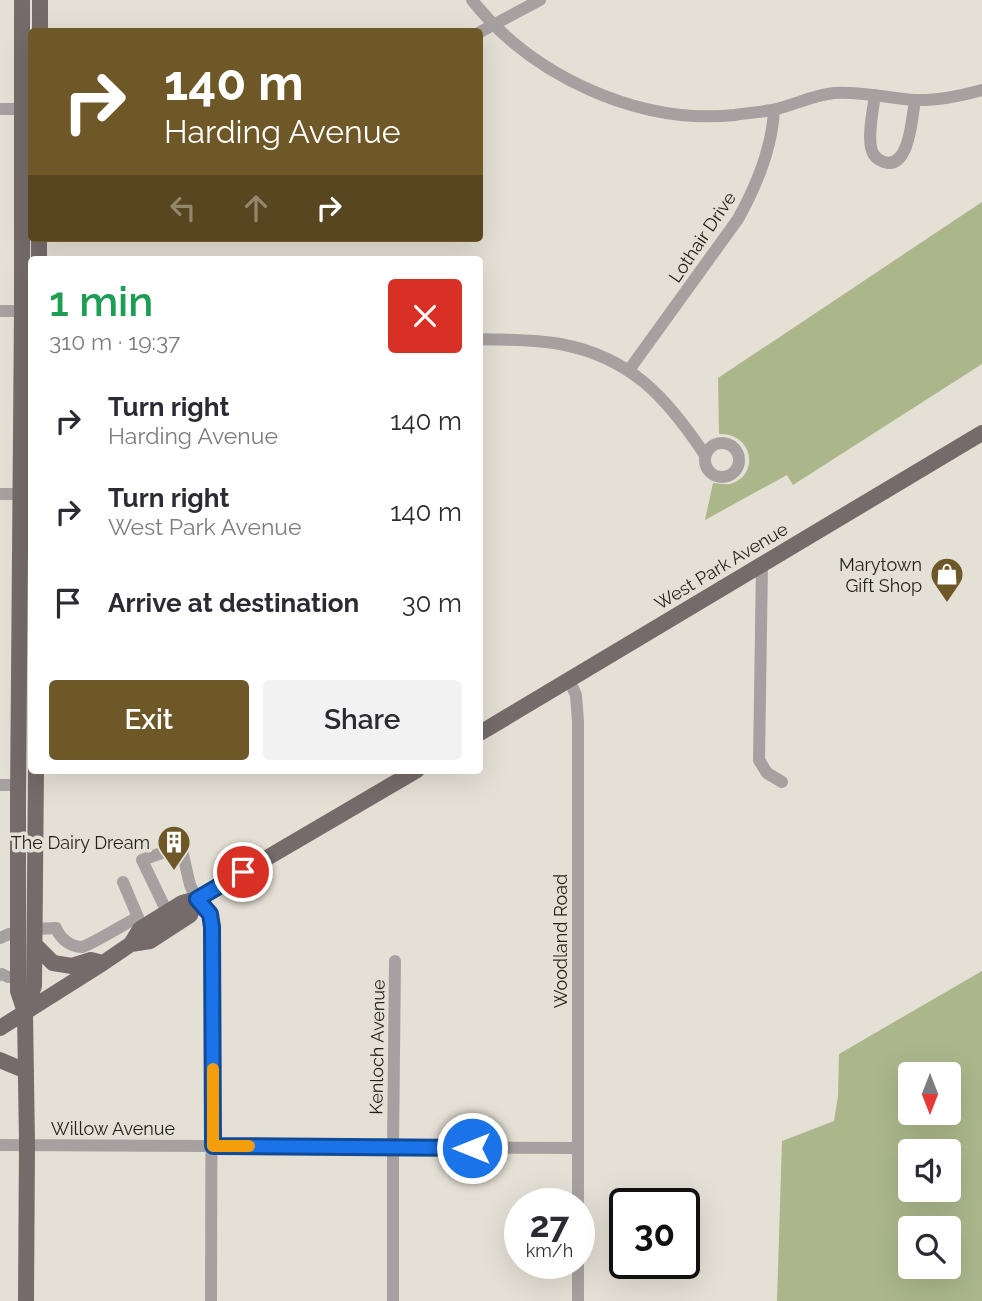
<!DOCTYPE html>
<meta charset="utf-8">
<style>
:root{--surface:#fff;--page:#f2f2f3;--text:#2b2b33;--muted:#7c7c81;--accent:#6f5828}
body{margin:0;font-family:Raleway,sans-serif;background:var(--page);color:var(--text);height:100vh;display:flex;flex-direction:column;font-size:26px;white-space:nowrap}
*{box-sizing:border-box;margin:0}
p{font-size:23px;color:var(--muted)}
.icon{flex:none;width:38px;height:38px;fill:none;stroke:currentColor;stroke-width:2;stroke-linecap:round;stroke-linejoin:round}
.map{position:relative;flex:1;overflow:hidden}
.side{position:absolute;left:28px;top:256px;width:455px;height:518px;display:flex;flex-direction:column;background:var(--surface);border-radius:7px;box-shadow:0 7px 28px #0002}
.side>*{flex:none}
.hud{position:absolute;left:28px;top:28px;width:455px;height:214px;border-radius:7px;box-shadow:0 7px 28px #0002;background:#6f5828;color:#fff;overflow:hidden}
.needle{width:46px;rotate:180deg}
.tools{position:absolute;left:898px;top:1062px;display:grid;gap:14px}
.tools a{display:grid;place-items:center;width:63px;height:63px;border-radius:7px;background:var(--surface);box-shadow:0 7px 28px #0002;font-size:35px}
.speed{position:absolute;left:504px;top:1188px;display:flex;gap:14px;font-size:35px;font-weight:700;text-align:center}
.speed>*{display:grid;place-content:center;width:91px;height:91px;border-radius:50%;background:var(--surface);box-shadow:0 7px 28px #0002;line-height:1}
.speed small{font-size:18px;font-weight:400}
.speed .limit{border:4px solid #111;border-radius:10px;background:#fff;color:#111}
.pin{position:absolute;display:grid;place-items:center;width:60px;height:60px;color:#fff;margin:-30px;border:4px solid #fff;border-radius:50%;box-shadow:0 2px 7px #0007}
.me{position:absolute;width:77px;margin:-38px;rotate:270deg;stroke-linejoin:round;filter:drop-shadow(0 0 5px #0008)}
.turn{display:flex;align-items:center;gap:24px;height:147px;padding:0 21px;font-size:32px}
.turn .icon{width:91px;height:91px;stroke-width:2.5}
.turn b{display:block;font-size:49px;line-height:60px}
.lanes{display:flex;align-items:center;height:66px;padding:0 21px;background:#0003;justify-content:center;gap:35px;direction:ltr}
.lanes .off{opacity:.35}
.round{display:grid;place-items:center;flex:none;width:74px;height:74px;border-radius:7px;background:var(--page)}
.headline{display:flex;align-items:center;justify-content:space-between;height:119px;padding:0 21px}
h1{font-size:42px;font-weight:600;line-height:52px;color:#1e9e55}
.primary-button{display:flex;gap:14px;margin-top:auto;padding:14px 21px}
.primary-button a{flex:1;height:80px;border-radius:7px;background:var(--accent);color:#fff;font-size:28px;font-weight:600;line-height:80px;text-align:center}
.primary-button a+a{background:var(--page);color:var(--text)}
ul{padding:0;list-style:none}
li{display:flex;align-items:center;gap:21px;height:91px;padding:0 21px}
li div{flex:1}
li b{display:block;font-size:26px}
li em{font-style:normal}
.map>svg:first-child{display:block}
.green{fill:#abb78b;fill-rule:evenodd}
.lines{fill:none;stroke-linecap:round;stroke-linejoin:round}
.minor{stroke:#a7a0a0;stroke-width:12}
.major{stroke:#766b6b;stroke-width:16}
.route-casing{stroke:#114b97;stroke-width:18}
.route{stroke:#1a73e8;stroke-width:12}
.slow{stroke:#f59e0b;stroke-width:12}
.labels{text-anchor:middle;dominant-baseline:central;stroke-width:7;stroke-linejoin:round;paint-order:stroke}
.street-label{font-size:18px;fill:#211f1b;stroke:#e5e0d5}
.poi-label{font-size:18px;fill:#211f1b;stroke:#e5e0d5;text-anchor:end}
</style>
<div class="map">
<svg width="982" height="1301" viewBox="0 0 982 1301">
<rect width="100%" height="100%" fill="#e5e0d5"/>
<path class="green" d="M982 202V364L793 485 787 475 705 520 713 483C718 483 725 485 730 484 759 477 755 433 719 434L718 378Z
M982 971V1301H777L782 1141 834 1121 838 1096 839 1054ZM910 1074H948V1113H910ZM910 1152H948V1190H910ZM910 1228H948V1267H910Z"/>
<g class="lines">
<path class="minor" d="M472 0C532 76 638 125 735 115 748 113 760 112 772 110 793 106 812 95 834 93 861 91 887 98 914 100 936 101 960 96 982 90
M480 32 540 0
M875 95C873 110 867 137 872 151 874 157 878 160 884 162 910 170 912 116 915 100
M0 109H32
M0 311H22
M480 339C506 340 534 339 560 344 631 357 667 398 705 455
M629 370 738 219C757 185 772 148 774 110
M705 460a17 17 0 1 1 34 0a17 17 0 1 1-34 0Z
M0 494H20
M762 564 759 760 767 773 782 782
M569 680 576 695 578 722V1204
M0 785H18
M123 882 137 915 139 925
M167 912 142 860 181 846 190 885 197 899 210 914 212 927 211 1301
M35 929 56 928C60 938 70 947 82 947 89 946 128 922 138 917
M0 938 9 934H18
M0 975 2 974 8 977H18
M0 1145 578 1148
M393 1301V1148L395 961
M578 1301V1264"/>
<path class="major" d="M22 0V311L18 798V991L25 1012 27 1145 26 1301
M40 32V0
M39 238V259
M480 733 982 433
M131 944 150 941 190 915 197 899
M35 945 53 963 72 966 91 960 103 963
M25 1012 34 986 36 770
M0 1028 103 963 131 944 140 929 182 903 197 899 417 770
M0 1060 26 1071"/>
</g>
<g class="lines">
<defs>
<path id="route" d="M243 872 197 899 210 914 212 927 213 1146 472 1148"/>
</defs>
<use href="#route" class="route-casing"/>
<use href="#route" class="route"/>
<path class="slow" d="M213 1069V1146H249"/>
</g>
<defs>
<symbol id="shop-pin" viewBox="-11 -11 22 30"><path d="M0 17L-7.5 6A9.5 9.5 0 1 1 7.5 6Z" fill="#6f5828" stroke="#e5e0d5"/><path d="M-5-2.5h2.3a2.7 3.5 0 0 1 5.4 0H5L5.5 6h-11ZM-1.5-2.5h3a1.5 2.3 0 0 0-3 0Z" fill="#fff"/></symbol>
<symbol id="building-pin" viewBox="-11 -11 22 30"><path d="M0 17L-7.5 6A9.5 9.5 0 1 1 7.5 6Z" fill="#6f5828" stroke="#e5e0d5"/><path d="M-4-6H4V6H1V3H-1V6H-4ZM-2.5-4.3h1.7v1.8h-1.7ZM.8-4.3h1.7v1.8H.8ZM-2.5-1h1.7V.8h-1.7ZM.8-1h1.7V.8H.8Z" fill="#fff"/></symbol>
</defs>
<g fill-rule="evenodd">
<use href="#shop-pin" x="928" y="555" width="38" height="52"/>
<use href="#building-pin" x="155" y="823" width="38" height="52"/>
</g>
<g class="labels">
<g class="street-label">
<text transform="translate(702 237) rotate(-56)">Lothair Drive</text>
<text transform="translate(721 566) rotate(-31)">West Park Avenue</text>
<text transform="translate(560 941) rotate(-90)">Woodland Road</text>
<text transform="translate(377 1047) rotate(-89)">Kenloch Avenue</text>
<text x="113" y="1128">Willow Avenue</text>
</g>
<g class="poi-label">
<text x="922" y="564">Marytown<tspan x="922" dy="21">Gift Shop</tspan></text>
<text x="150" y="842">The Dairy Dream</text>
</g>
</g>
</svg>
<div class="tools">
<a><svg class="needle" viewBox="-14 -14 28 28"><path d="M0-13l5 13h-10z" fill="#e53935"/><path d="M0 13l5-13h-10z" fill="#7c7c81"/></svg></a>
<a><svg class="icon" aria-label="sound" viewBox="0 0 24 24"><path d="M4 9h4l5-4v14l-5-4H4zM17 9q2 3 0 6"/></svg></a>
<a><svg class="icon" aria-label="search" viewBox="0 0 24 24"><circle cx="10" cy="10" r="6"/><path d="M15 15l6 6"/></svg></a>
</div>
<div class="speed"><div>27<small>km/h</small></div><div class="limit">30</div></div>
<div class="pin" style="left:243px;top:872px;background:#d93025"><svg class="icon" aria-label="arrive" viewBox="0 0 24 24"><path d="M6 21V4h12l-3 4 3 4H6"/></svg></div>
<svg class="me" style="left:472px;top:1148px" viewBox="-20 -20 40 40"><circle r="17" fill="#1a73e8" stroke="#fff" stroke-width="3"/><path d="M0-11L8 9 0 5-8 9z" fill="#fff"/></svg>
<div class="hud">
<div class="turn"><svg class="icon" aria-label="right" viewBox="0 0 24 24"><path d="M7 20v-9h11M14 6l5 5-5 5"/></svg><div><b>140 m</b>Harding Avenue</div></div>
<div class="lanes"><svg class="icon off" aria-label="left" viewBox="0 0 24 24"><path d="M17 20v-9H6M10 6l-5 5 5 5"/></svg><svg class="icon off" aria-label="ahead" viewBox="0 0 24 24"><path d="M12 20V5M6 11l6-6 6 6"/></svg><svg class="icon" aria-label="right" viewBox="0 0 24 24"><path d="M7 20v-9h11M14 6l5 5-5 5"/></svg></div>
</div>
<section class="side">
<div class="headline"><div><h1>1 min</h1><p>310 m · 19:37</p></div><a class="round" style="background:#d93025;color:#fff"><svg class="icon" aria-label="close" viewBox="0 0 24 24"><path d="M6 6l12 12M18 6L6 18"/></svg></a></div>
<ul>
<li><svg class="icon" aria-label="right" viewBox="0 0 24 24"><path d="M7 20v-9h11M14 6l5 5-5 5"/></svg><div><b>Turn right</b><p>Harding Avenue</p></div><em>140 m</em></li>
<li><svg class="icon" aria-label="right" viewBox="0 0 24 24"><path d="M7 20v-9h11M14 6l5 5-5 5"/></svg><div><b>Turn right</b><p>West Park Avenue</p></div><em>140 m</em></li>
<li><svg class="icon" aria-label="arrive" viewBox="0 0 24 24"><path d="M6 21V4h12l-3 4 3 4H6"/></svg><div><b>Arrive at destination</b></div><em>30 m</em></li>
</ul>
<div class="primary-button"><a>Exit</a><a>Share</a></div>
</section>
</div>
